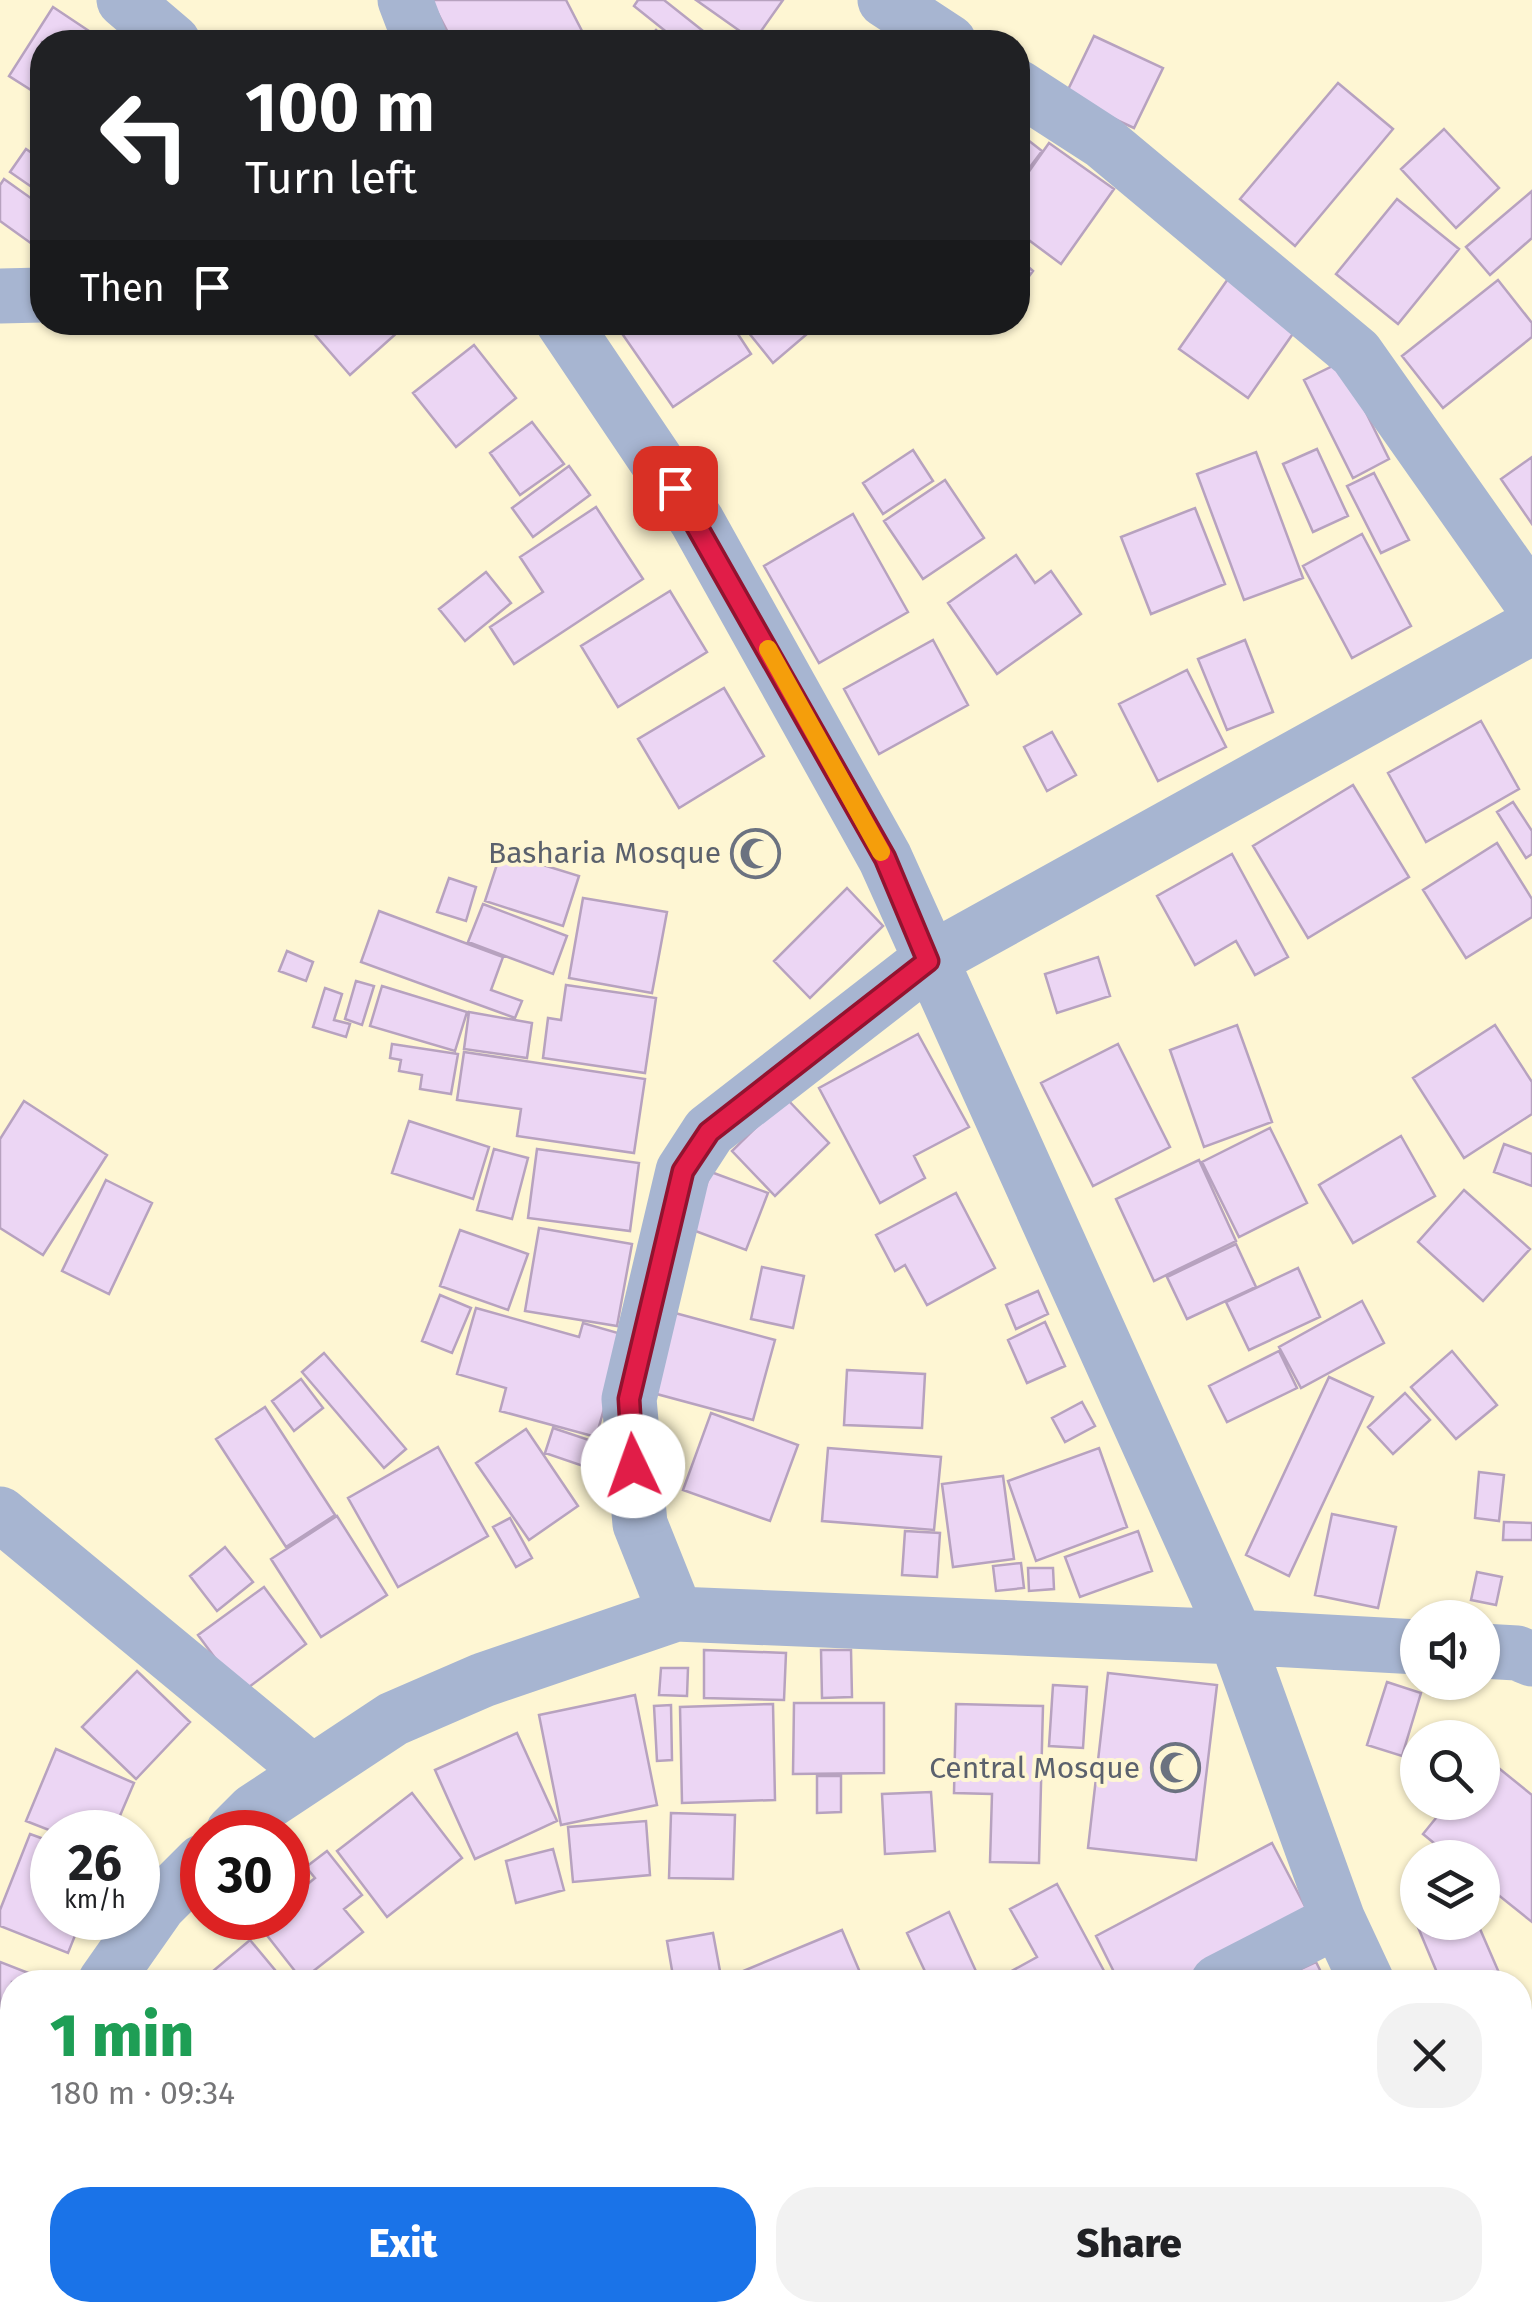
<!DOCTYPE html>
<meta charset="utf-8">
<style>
:root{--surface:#fff;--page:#f2f2f2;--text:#202124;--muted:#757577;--accent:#1a73e8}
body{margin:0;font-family:"Fira Sans",sans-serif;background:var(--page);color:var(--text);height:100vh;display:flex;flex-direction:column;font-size:38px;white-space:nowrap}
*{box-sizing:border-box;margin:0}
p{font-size:32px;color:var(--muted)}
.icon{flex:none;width:55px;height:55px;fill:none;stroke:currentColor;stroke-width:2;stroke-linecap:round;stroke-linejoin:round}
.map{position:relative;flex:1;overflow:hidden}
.panel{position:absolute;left:0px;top:1970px;width:1532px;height:352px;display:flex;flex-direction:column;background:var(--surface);border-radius:40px 40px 0 0;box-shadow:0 2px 8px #0004}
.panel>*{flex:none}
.guide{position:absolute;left:30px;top:30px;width:1000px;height:305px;border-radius:40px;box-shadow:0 2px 8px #0004;background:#202124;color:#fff;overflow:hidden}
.fabs{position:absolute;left:1400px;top:1600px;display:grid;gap:20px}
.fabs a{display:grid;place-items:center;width:100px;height:100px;border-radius:50%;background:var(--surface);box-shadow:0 2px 8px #0004;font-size:50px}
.speed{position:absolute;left:30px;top:1810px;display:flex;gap:20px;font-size:50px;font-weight:700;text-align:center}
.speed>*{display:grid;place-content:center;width:130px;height:130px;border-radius:50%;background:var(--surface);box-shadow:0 2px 8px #0004;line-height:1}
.speed small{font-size:25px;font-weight:400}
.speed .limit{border:15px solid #d22;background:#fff;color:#111}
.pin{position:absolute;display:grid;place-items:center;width:85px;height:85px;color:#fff;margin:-42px;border-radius:20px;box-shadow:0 5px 15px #0006}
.me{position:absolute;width:110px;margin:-55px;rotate:357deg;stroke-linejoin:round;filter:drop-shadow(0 0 8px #0008)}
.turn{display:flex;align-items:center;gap:35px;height:210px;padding:0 50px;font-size:45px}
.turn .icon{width:130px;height:130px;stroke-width:2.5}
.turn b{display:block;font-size:70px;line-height:85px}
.then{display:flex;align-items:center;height:95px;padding:0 50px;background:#0003;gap:20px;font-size:38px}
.round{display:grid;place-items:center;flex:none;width:105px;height:105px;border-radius:40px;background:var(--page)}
.head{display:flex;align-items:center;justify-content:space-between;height:170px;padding:0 50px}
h1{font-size:60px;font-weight:800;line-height:75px;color:#1e9e55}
.primary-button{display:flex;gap:20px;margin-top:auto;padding:20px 50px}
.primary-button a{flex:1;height:115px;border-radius:40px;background:var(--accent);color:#fff;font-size:40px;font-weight:800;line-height:115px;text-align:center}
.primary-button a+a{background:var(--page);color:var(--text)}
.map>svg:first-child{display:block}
.building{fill:#ecd6f4;stroke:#b7a2bf;stroke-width:2.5}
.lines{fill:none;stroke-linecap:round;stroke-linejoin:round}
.minor{stroke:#a7b5d1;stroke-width:55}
.route-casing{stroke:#92132f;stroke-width:25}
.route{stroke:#e11d48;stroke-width:18}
.slow{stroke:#f59e0b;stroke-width:18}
.labels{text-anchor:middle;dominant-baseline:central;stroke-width:8;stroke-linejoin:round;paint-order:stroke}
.worship-label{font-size:30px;fill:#5b616d;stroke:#fef6d3;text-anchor:end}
</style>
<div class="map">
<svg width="1532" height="2322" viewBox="0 0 1532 2322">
<rect width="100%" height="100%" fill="#fef6d3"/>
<path class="building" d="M431 0H566L583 33 564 42H453Z
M638 0H664L717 42H679L634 6Z
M696 0H783L754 41Z
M53 7 98 37 94 42H42V97L9 76Z
M656 30 669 42H644Z
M1094 36 1163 68 1134 128 1065 96Z
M1338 83 1393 129 1295 246 1240 199Z
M1444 129 1499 188 1456 228 1401 169Z
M1019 133 1042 151 1018 183V135Z
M1049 143 1114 189 1061 264 1018 232V187Z
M26 149 42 160V180L36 190 10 172Z
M4 179 42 206 39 249 0 221V185Z
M1532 191V238L1490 275 1466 247Z
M1397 199 1459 249 1398 324 1336 274Z
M1018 258 1033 271 1018 291Z
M1230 276 1299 325 1248 398 1179 349Z
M1498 280 1532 323V337L1443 408 1402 356Z
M319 322H409L350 375 311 330Z
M614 322H730L751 354 673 407Z
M740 322H821L773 363Z
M474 345 516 398 456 447 413 393Z
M1341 362 1389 459 1353 478 1304 380Z
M532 422 564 464 520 495 490 453Z
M1317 449 1348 516 1313 532 1283 464Z
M913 450 933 481 883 514 863 483Z
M1256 452 1303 578 1244 600 1197 474Z
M1532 457V524L1501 479Z
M569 466 590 495 533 537 512 508Z
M1374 473 1409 540 1381 553 1347 486Z
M945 480 984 538 923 579 884 521Z
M596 507 643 579 514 664 490 627 543 592 520 557Z
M1195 508 1225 584 1151 614 1121 537Z
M853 514 908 612 819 663 764 566Z
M1362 534 1411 626 1352 658 1303 566Z
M1016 555 1035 583 1051 571 1081 614 997 674 948 603Z
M486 572 511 603 465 641 439 609Z
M670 591 707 652 618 707 581 646Z
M933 640 968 705 879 754 844 689Z
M1245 640 1273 712 1227 730 1198 659Z
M1187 670 1226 747 1158 781 1119 704Z
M724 688 764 756 679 808 638 739Z
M1481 721 1519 789 1426 842 1388 773Z
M1052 732 1076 775 1047 791 1024 747Z
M1353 785 1409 877 1308 938 1253 846Z
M1513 802 1532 831V854L1526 858 1497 812Z
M1497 843 1532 899V917L1466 958 1423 890Z
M501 852 579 876 563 926 485 901Z
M1232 854 1288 957 1255 975 1236 941 1195 965 1157 896Z
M449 878 476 887 466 921 437 912Z
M847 888 883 926 810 998 774 961Z
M583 898 667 912 652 993 569 978Z
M483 904 567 936 553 974 468 942Z
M379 911 503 957 491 990 522 1001 515 1018 361 962Z
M287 951 313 962 306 981 279 971Z
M1098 957 1110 996 1057 1013 1045 974Z
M356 981 374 986 362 1025 345 1019Z
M566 985 656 998 645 1073 543 1058 548 1018 561 1020Z
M382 986 467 1012 455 1051 370 1026Z
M325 988 342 994 334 1020 350 1024 346 1037 313 1027Z
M469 1012 532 1023 527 1058 464 1049Z
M1237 1025 1272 1122 1204 1147 1170 1050Z
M1495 1025 1532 1082V1114L1464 1158 1413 1078Z
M918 1034 969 1127 914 1156 925 1178 880 1203 819 1088Z
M392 1044 458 1054 451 1094 420 1089 422 1075 399 1071 401 1060 390 1058Z
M1118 1044 1170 1147 1093 1186 1041 1083Z
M464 1052 645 1079 634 1153 517 1136 521 1109 457 1100Z
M786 1098 829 1143 775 1196 732 1151Z
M24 1101 107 1155 43 1255 0 1228V1139Z
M409 1121 489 1147 473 1199 392 1173Z
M1270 1128 1307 1203 1239 1237 1202 1162Z
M1401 1136 1435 1196 1353 1243 1319 1185Z
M1504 1144 1532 1154V1186L1494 1172Z
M494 1149 528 1158 512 1219 477 1210Z
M537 1149 639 1163 630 1231 528 1218Z
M1199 1160 1236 1241 1154 1281 1116 1199Z
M711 1172 768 1193 746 1250 690 1229Z
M106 1180 152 1203 109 1294 62 1271Z
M1464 1190 1530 1249 1483 1301 1418 1242Z
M956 1193 995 1268 927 1305 905 1265 895 1271 876 1235Z
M539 1228 632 1244 617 1326 525 1311Z
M460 1230 528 1254 508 1310 440 1286Z
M1236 1244 1256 1287 1187 1319 1167 1277Z
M762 1267 804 1276 793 1328 751 1319Z
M1298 1268 1320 1317 1249 1350 1226 1302Z
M1038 1291 1048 1314 1016 1329 1006 1305Z
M440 1295 471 1308 452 1353 422 1341Z
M1362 1301 1384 1343 1301 1388 1279 1347Z
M476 1308 579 1337 583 1323 625 1335 596 1437 500 1411 506 1388 457 1374Z
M675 1313 775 1340 753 1420 653 1393Z
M1045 1322 1065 1366 1027 1383 1008 1340Z
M1279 1351 1297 1388 1227 1422 1209 1386Z
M1452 1351 1497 1405 1456 1439 1411 1387Z
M324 1353 406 1449 384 1468 302 1372Z
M847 1370 925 1374 922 1428 844 1425Z
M1329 1377 1373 1397 1289 1576 1246 1555Z
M301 1379 323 1408 294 1431 272 1401Z
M1405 1393 1430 1420 1393 1454 1368 1427Z
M1082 1402 1095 1426 1065 1442 1052 1418Z
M265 1407 335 1515 286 1547 216 1439Z
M711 1413 798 1445 770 1521 683 1490Z
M553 1428 592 1441 583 1466 545 1453Z
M526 1429 578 1506 529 1540 476 1463Z
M438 1447 488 1536 398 1587 348 1498Z
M828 1448 941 1457 934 1530 822 1521Z
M1099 1448 1127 1527 1036 1561 1008 1481Z
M1479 1472 1504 1475 1499 1521 1475 1518Z
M1003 1476 1014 1559 953 1567 942 1484Z
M1332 1514 1396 1527 1378 1608 1315 1595Z
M337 1516 387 1595 321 1637 271 1559Z
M510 1518 532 1558 516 1567 493 1527Z
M1504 1522 1532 1523V1540H1503Z
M905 1531 940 1533 937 1577 902 1575Z
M1138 1531 1152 1571 1080 1597 1065 1557Z
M225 1547 253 1582 217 1611 190 1576Z
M1021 1563 1024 1588 996 1591 993 1566Z
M1028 1568H1053L1054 1589 1029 1591Z
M1477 1572 1502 1577 1496 1605 1471 1600Z
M264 1587 306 1644 241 1693 198 1635Z
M704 1650 786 1653 784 1700 704 1698Z
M821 1650H851L852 1697 822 1698Z
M661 1668H688L687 1696 659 1695Z
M137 1671 190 1722 136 1779 82 1727Z
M1108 1673 1217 1685 1196 1860 1088 1848Z
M1387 1682 1421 1693 1402 1756 1367 1745Z
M1053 1685 1087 1687 1083 1748 1049 1746Z
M635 1695 657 1805 561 1825 539 1715Z
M794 1703H884V1773L793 1774Z
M773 1704 775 1800 682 1803 680 1707Z
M956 1704 1043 1706 1039 1863 990 1862 992 1794 954 1793Z
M671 1705 672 1760 657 1761 654 1706Z
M517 1733 557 1821 475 1859 435 1770Z
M56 1749 134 1783 113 1832H54L26 1821Z
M1485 1757 1532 1795V1922L1482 1882V1858H1452L1423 1834 1449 1802H1482Z
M817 1776H841V1812L817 1813Z
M931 1792 935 1851 885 1854 882 1794Z
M412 1793 462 1858 387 1917 337 1851Z
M671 1813 735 1815 733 1879 669 1878Z
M646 1821 650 1875 573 1882 568 1827Z
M30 1834 52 1842V1918H82L68 1953 0 1926V1910Z
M1272 1843 1309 1914 1178 1982H1119L1096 1936Z
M553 1849 564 1890 516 1903 506 1861Z
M327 1851 362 1895 344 1909 363 1932 302 1980 258 1924 266 1918H288V1900L315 1878 306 1867Z
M1057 1884 1110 1982H1001L999 1978 1037 1957 1010 1909Z
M1418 1911V1922H1477L1503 1982H1441L1412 1913Z
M949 1912 980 1980 975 1982H930L907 1933Z
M842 1930 862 1977 849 1982H725L724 1979Z
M713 1933 722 1982H674L667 1941Z
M250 1940 285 1982H200Z
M0 1962 36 1976 33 1982H12V2033L6 2049 0 2046Z
M1316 1962 1326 1982H1272Z
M1532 2014V2041L1520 2046V2020Z
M97 2310H161L156 2322H132Z
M170 2310H245L241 2322H188L168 2315Z
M923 2310H1008V2322H923Z
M1142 2310H1230L1190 2322H1145Z
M1265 2310H1308L1311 2316 1298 2322H1270Z
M1336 2310H1381L1386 2322H1307Z
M1384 2310H1491L1495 2322H1388Z
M515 2311H609V2322H515Z"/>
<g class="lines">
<path class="minor" d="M124 0 173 42
M405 0 421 42
M885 0 949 42
M1018 87 1103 142 1356 353 1532 603
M0 296 42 295
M563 322 697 521 885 858 1236 1637 1418 1647
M0 1514 312 1772
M676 1614 640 1524 629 1399 683 1171 709 1131 928 961 1532 627
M1482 1651 1517 1653 1532 1659
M233 1832 254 1811 393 1719 483 1680 676 1614 1236 1637 1338 1920 1367 1982
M105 1982 159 1905 202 1862
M1218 1982 1338 1920
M0 2177 12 2146
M1520 2305 1528 2322"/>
</g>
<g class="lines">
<defs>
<path id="route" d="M633 1466 629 1399 683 1171 709 1132 928 961 885 858 675 488"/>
</defs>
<use href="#route" class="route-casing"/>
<use href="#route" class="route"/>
<path class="slow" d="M768 649 881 852"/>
</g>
<defs>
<symbol id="mosque-ring" viewBox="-11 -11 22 22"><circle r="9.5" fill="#fef6d3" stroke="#6b7280" stroke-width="1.5"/><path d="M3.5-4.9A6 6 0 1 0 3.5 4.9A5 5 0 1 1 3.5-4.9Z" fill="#6b7280"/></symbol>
</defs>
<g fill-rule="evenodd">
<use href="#mosque-ring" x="728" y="826" width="55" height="55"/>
<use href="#mosque-ring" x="1148" y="1740" width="55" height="55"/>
</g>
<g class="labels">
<g class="worship-label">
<text x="721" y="853">Basharia Mosque</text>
<text x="1140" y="1768">Central Mosque</text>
</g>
</g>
</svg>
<div class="fabs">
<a><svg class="icon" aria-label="sound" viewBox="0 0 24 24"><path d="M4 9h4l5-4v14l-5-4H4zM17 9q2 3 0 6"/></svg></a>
<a><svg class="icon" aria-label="search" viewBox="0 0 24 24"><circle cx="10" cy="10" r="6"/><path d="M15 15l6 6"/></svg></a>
<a><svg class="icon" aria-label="layers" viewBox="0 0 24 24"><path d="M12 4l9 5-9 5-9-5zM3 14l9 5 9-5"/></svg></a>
</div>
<div class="speed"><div>26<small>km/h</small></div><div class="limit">30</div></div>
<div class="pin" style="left:675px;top:488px;background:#d93025"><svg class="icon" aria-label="arrive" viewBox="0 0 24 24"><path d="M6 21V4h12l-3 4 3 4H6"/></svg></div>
<svg class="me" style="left:633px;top:1466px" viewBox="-20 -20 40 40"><circle r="19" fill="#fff"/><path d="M0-13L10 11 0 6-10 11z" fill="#e11d48"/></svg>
<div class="guide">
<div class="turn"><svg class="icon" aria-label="left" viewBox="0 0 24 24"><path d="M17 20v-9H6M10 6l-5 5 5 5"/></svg><div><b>100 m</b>Turn left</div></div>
<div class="then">Then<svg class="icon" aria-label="arrive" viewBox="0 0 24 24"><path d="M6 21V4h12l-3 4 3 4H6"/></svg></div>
</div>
<section class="panel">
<div class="head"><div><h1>1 min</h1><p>180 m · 09:34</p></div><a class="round"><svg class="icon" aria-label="close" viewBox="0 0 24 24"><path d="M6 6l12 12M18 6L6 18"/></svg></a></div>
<div class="primary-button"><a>Exit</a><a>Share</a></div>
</section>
</div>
